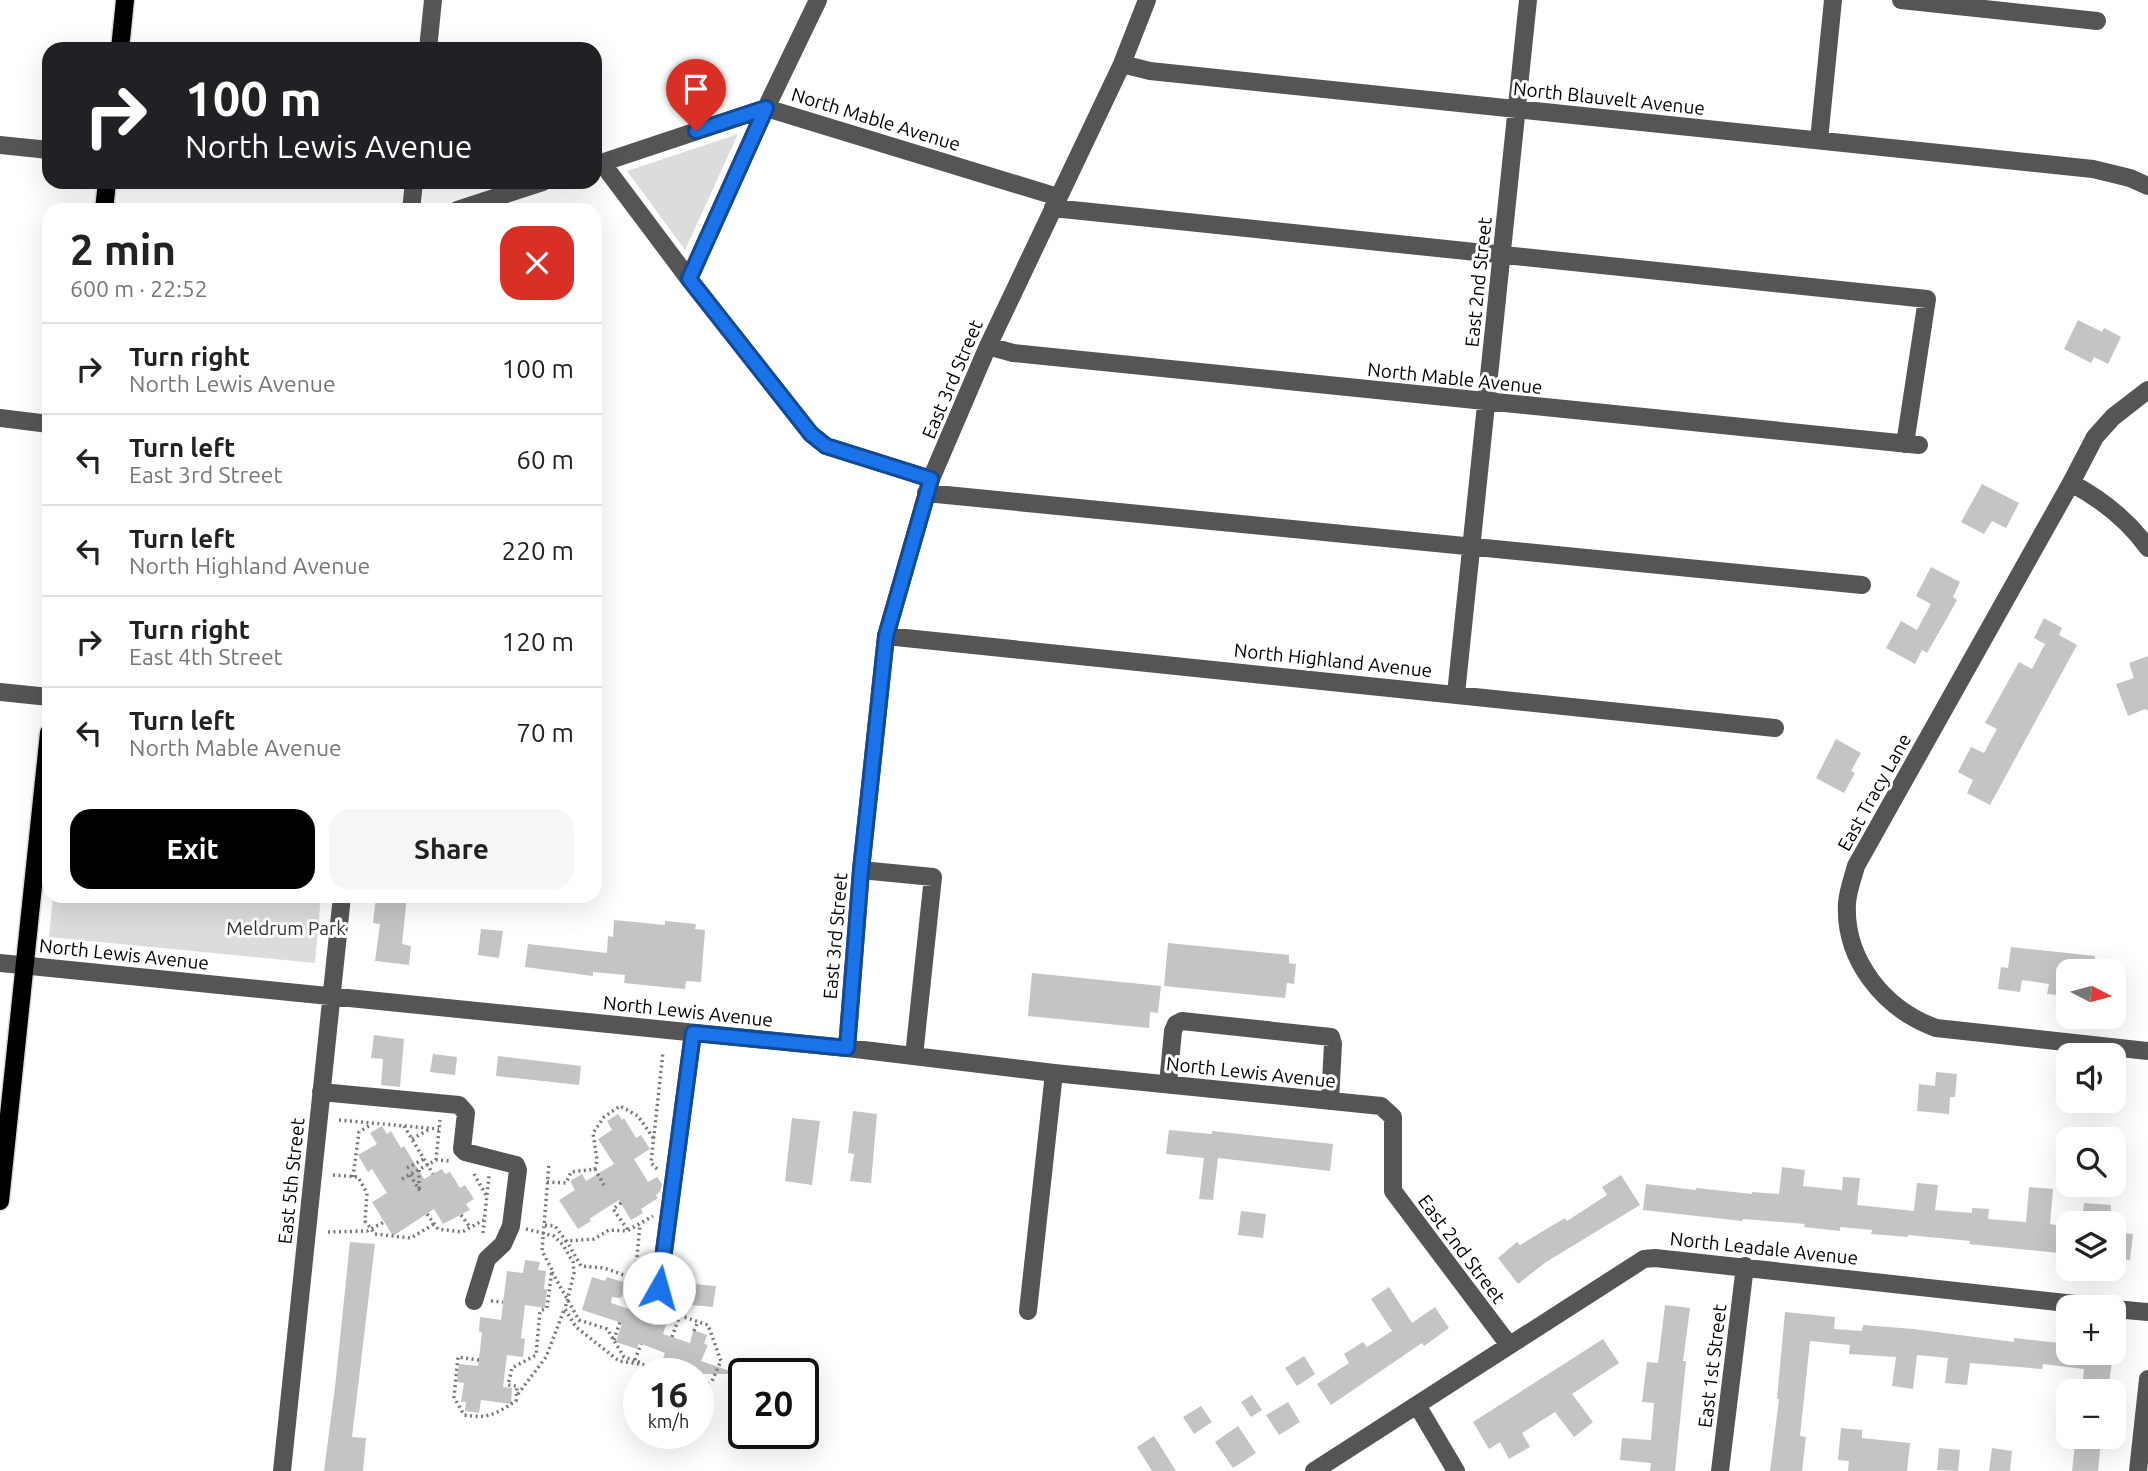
<!DOCTYPE html>
<meta charset="utf-8">
<style>
:root{--surface:#fff;--page:#f6f6f6;--text:#222;--muted:#767676;--line:#e0e0e0;--accent:#000}
body{margin:0;font-family:Ubuntu,sans-serif;background:var(--page);color:var(--text);height:100vh;display:flex;flex-direction:column;font-size:26px;white-space:nowrap}
*{box-sizing:border-box;margin:0}
p{font-size:23px;color:var(--muted)}
.icon{flex:none;width:38px;height:38px;fill:none;stroke:currentColor;stroke-width:2;stroke-linecap:round;stroke-linejoin:round}
.map{position:relative;flex:1;overflow:hidden}
.panel{position:absolute;left:42px;top:203px;width:560px;height:700px;display:flex;flex-direction:column;background:var(--surface);border-radius:21px;box-shadow:0 7px 28px #0002}
.panel>*{flex:none}
.guide{position:absolute;left:42px;top:42px;width:560px;height:147px;border-radius:21px;box-shadow:0 7px 28px #0002;background:#202124;color:#fff;overflow:hidden}
.needle{width:46px;rotate:96deg}
.tools{position:absolute;left:2056px;top:959px;display:grid;gap:14px}
.tools a{display:grid;place-items:center;width:70px;height:70px;border-radius:14px;background:var(--surface);box-shadow:0 7px 28px #0002;font-size:35px}
.speed{position:absolute;left:623px;top:1358px;display:flex;gap:14px;font-size:35px;font-weight:700;text-align:center}
.speed>*{display:grid;place-content:center;width:91px;height:91px;border-radius:50%;background:var(--surface);box-shadow:0 7px 28px #0002;line-height:1}
.speed small{font-size:18px;font-weight:400}
.speed .limit{border:4px solid #111;border-radius:10px;background:#fff;color:#111}
.pin{position:absolute;display:grid;place-items:center;width:60px;height:60px;color:#fff;margin:-72px -30px;border-radius:50% 50% 50% 0;rotate:-45deg;box-shadow:0 0 7px #0007}
.pin .icon{rotate:45deg}
.me{position:absolute;width:77px;margin:-38px;rotate:7deg;stroke-linejoin:round;filter:drop-shadow(0 0 5px #0008)}
.turn{display:flex;align-items:center;gap:24px;height:147px;padding:0 28px;font-size:32px}
.turn .icon{width:91px;height:91px;stroke-width:2.5}
.turn b{display:block;font-size:49px;line-height:60px}
.round{display:grid;place-items:center;flex:none;width:74px;height:74px;border-radius:21px;background:var(--page)}
.headline{display:flex;align-items:center;justify-content:space-between;height:119px;padding:0 28px}
h1{font-size:42px;font-weight:700;line-height:52px}
.button{display:flex;gap:14px;margin-top:auto;padding:14px 28px}
.button a{flex:1;height:80px;border-radius:21px;background:var(--accent);color:#fff;font-size:28px;font-weight:700;line-height:80px;text-align:center}
.button a+a{background:var(--page);color:var(--text)}
ul{padding:0;list-style:none}
li{display:flex;align-items:center;gap:21px;height:91px;padding:0 28px;border-top:2px solid var(--line)}
li div{flex:1}
li b{display:block;font-size:26px}
li em{font-style:normal}
.map>svg:first-child{display:block}
.green{fill:#dcdcdc}
.building{fill:#c4c4c4}
.lines{fill:none;stroke-linecap:round;stroke-linejoin:round}
.major-casing{stroke:#dbdbdb;stroke-width:21}
.path{stroke:#777;stroke-width:3.5;stroke-dasharray:2 3.5;stroke-linecap:butt}
.minor{stroke:#555;stroke-width:18}
.major{stroke:#000;stroke-width:18}
.route-casing{stroke:#114b97;stroke-width:18}
.route{stroke:#1a73e8;stroke-width:12}
.labels{text-anchor:middle;dominant-baseline:central;stroke-width:6;stroke-linejoin:round;paint-order:stroke}
.street-label{font-size:19px;fill:#000;stroke:#fff}
.park-label{font-size:19px;fill:#333;stroke:#fff}
</style>
<div class="map">
<svg width="2148" height="1471" viewBox="0 0 2148 1471">
<rect width="100%" height="100%" fill="#fff"/>
<path class="green" d="M738 134 685 250 627 171Z
M53 896H321L315 963 49 937Z"/>
<path class="building" d="M2078 320 2102 332 2104 328 2121 337 2108 364 2094 357 2091 363 2064 349Z
M1982 484 2019 503 2006 528 1992 521 1984 534 1961 522Z
M1931 567 1960 582 1953 597 1957 600 1946 620 1927 653 1922 650 1915 664 1886 648 1901 621 1917 630 1931 604 1916 596Z
M2044 618 2062 628 2059 635 2077 645 1990 805 1967 793 1973 780 1958 772 1971 747 1984 753 1997 729 1985 723 2019 662 2032 669 2045 644 2034 638Z
M2148 656V711L2145 709 2128 716 2116 684 2134 678 2129 663Z
M1836 739 1861 753 1851 771 1855 773 1844 793 1816 778Z
M376 896H407L402 944 411 946 409 965 375 961 380 924 373 923Z
M614 920 665 925V921L696 924 695 929 705 930 701 982 686 981 685 989 663 987 624 983 625 975 593 972V976L525 967 528 944 607 953 608 936 613 937Z
M481 929 503 931 499 958 478 955Z
M1168 943 1289 955V963L1296 964 1294 984 1287 983 1285 998 1164 986Z
M2011 947 2095 956 2093 971H2068V996L2047 994 2049 984 2022 980 2020 992 1998 989 2001 967 2008 968Z
M1032 973 1161 986 1158 1013 1150 1012 1149 1028 1028 1016Z
M374 1035 404 1039 400 1087 381 1085 383 1059 371 1058Z
M433 1054 457 1057 455 1075 430 1072Z
M498 1056 581 1066 579 1085 496 1076Z
M1936 1072 1957 1074 1955 1097H1950L1949 1114 1917 1111 1919 1084 1935 1086Z
M853 1111 877 1114 871 1183 850 1181 854 1154 848 1153Z
M618 1114 622 1120 624 1118 636 1138 641 1135 650 1149 634 1159 648 1182 657 1177 662 1184 660 1192 656 1195 658 1198 641 1209 643 1213 631 1220 619 1200 589 1219 591 1221 578 1229 559 1200 575 1190 570 1181 582 1174 586 1181 614 1164 598 1139 612 1130 607 1121Z
M792 1118 820 1121 812 1185 785 1181Z
M382 1126 387 1134 391 1131 401 1148 404 1146 424 1179 442 1169 445 1174 450 1172 460 1188 465 1185 474 1199 466 1204 470 1210 443 1224 434 1209 393 1236 372 1202 387 1193 372 1169 368 1172 358 1155 377 1144 370 1133Z
M1169 1130 1212 1134V1131L1333 1144 1330 1171 1218 1158 1213 1200 1199 1199 1204 1158 1166 1154Z
M1782 1167 1805 1170 1803 1186 1842 1190 1843 1177 1860 1178 1857 1205 1914 1211 1917 1183 1938 1185 1935 1210 1972 1213V1208L1989 1209 1988 1219 2026 1222 2029 1187 2053 1189 2050 1224 2068 1227V1254L1969 1244 1970 1241 1908 1235V1237L1871 1234 1872 1230 1840 1227V1231L1804 1227 1805 1224 1743 1219 1742 1221 1643 1210 1646 1184 1696 1190V1188L1752 1194V1192L1779 1194Z
M1621 1175 1640 1205 1546 1262 1518 1284 1498 1258 1517 1242 1520 1245 1565 1218 1567 1221 1607 1195 1602 1187Z
M2084 1203 2111 1205 2110 1223 2082 1222Z
M1241 1211 1266 1214 1263 1238 1238 1235Z
M2114 1232 2133 1234 2130 1260 2114 1258Z
M350 1242 375 1244 352 1437 366 1438 363 1471H324L335 1387Z
M525 1260 540 1262 538 1270 546 1271 544 1289H547L545 1308 525 1305 521 1338 525 1339 523 1357 507 1355 503 1387 512 1388 511 1404 481 1400 479 1413 465 1411 466 1402H461L464 1383 457 1382 459 1364 478 1366 482 1333 479 1331 480 1317 501 1320 507 1271 523 1273Z
M592 1277 605 1281 607 1277 626 1283 621 1298 612 1297 611 1303 667 1322 663 1334 690 1343 693 1330 707 1335 704 1344 708 1345 701 1361 730 1371V1374H670L659 1370 665 1353 639 1343 637 1349 616 1342 622 1323 582 1310Z
M693 1284 716 1286 713 1307 691 1305Z
M1389 1287 1412 1323 1435 1307 1449 1328 1424 1346 1422 1343 1331 1405 1317 1384 1349 1363 1344 1354 1363 1342 1367 1347 1392 1331 1371 1299Z
M1665 1305 1690 1308 1683 1361H1686L1675 1471H1650L1651 1463 1620 1460 1622 1438 1651 1440 1654 1403 1642 1402 1647 1362 1658 1363Z
M1785 1312 1835 1317 1834 1329 1862 1331 1863 1325 1913 1329 2014 1342V1338L2068 1344V1353H2113L2108 1391H2082L2084 1369 2043 1364 2042 1369 1970 1363 1967 1385 1945 1383 1948 1358 1917 1355 1913 1389 1892 1386 1896 1357 1849 1354 1850 1345 1810 1341 1800 1436 1806 1437 1802 1471H1770L1779 1399H1777Z
M1603 1339 1619 1363 1572 1394 1593 1422 1574 1437 1555 1412 1522 1433 1530 1447 1509 1459 1500 1442 1489 1449 1473 1422Z
M1304 1356 1315 1374 1297 1386 1285 1368Z
M1252 1395 1262 1410 1251 1417 1241 1402Z
M1288 1402 1300 1422 1279 1435 1266 1415Z
M1201 1406 1212 1422 1194 1434 1183 1417Z
M1238 1426 1256 1453 1233 1468 1215 1442Z
M1841 1428 1862 1430V1438L1910 1443 1907 1471H1848L1849 1461 1838 1460Z
M1154 1436 1176 1471H1152L1137 1447Z
M2076 1437 2101 1439 2098 1471H2072Z
M1939 1448 1960 1450 1958 1471 1937 1470Z
M1992 1448 2012 1451 2010 1471H1989Z"/>
<g class="lines">
<defs>
<path id="major" d="M120 49 125 0
M104 210 107 182
M0 1201 49 733"/>
</defs>
<use href="#major" class="major-casing"/>
<path class="path" d="M339 1120 439 1129
M404 1126 433 1174
M412 1139 428 1130
M436 1160 440 1120
M407 1168 424 1159
M595 1169 605 1187
M657 1169 651 1163 663 1052
M419 1170V1189
M474 1174 486 1195
M333 1175 358 1177 367 1193 365 1221 375 1234 411 1238 434 1224
M410 1175 420 1191
M353 1177 359 1132 372 1124
M402 1179 436 1160 451 1161
M547 1182 566 1183 571 1172 595 1169 597 1160 593 1133 604 1117 620 1106 638 1116 654 1139
M621 1203 613 1209 628 1230
M427 1214 438 1229 462 1232 484 1220
M461 1215 470 1227
M545 1225 555 1226 566 1241 594 1239 609 1230 627 1231 653 1216
M526 1229 554 1236 563 1245 573 1262 574 1273 565 1309 576 1327 619 1361 652 1366
M328 1232 367 1231 384 1222
M483 1233 489 1176
M566 1240 581 1266 604 1268 644 1282
M552 1272 579 1320 607 1329 624 1357 642 1363
M635 1279 640 1224
M491 1301 503 1302
M669 1303 678 1315 708 1325 721 1361 712 1381 698 1387
M694 1331 698 1321
M672 1337 680 1315
M614 1340 620 1322
M479 1360 458 1357 454 1397 464 1415C489 1419 495 1414 516 1401L517 1386 508 1385 512 1368 536 1355 540 1311 547 1308 552 1270 542 1251 549 1163
M635 1360 641 1344
M652 1366 657 1368 658 1374
M518 1394 546 1357 564 1310"/>
<path class="minor" d="M1901 0 2097 21
M428 49 433 0
M1122 64 1150 71 2093 169 2130 178 2148 186
M1819 140 1833 0
M0 145 49 150
M602 163 689 279 811 434 826 446 931 479
M595 165 766 108 1058 197
M1053 208 1927 299 1905 444
M411 210 414 182
M457 210 543 182
M689 279 766 108 818 0
M988 346 1013 353 1919 445
M2148 390 2113 417 2095 437 2071 483 1856 866C1853 878 1848 890 1847 903 1844 960 1884 1009 1936 1028L2148 1051
M0 418 49 424
M2071 483C2101 499 2128 520 2148 548
M926 493 1862 585
M886 636 1775 728
M0 692 49 697
M1456 694 1528 0
M861 870 933 877 914 1056
M0 963 847 1048 1054 1073 1381 1106 1393 1117V1191L1509 1345
M847 1048 861 870 886 636 931 479 988 346 1122 64 1147 0
M1168 1084 1173 1031 1176 1024 1182 1021 1331 1037 1333 1044 1330 1101
M321 1092 459 1105 466 1113 462 1149 465 1152 516 1165 518 1170 511 1226 503 1244 487 1259 474 1301
M659 1290 693 1033
M2114 1309 2148 1312
M1028 1311 1054 1073
M1417 1405 1456 1471
M282 1471 342 896
M1314 1471 1644 1259 1655 1258 2103 1307
M1720 1471 1745 1266
M2138 1471 2148 1379"/>
<use href="#major" class="major"/>
</g>
<g class="lines">
<defs>
<path id="route" d="M659 1288 693 1033 847 1048 861 870 886 636 931 479 826 446 811 434 689 279 766 108 696 131"/>
</defs>
<use href="#route" class="route-casing"/>
<use href="#route" class="route"/>
</g>
<g class="labels">
<g class="street-label">
<text transform="translate(1609 98) rotate(6)">North Blauvelt Avenue</text>
<text transform="translate(876 119) rotate(17)">North Mable Avenue</text>
<text transform="translate(1478 282) rotate(-84)">East 2nd Street</text>
<text transform="translate(1455 378) rotate(6)">North Mable Avenue</text>
<text transform="translate(952 379) rotate(-67)">East 3rd Street</text>
<text transform="translate(1333 660) rotate(6)">North Highland Avenue</text>
<text transform="translate(1874 792) rotate(-61)">East Tracy Lane</text>
<text transform="translate(835 936) rotate(-85)">East 3rd Street</text>
<text transform="translate(124 954) rotate(6)">North Lewis Avenue</text>
<text transform="translate(688 1011) rotate(6)">North Lewis Avenue</text>
<text transform="translate(1251 1072) rotate(6)">North Lewis Avenue</text>
<text transform="translate(291 1181) rotate(-84)">East 5th Street</text>
<text transform="translate(1764 1248) rotate(6)">North Leadale Avenue</text>
<text transform="translate(1462 1249) rotate(53)">East 2nd Street</text>
<text transform="translate(1712 1366) rotate(-83)">East 1st Street</text>
</g>
<g class="park-label">
<text x="286" y="928">Meldrum Park</text>
</g>
</g>
</svg>
<div class="tools">
<a><svg class="needle" viewBox="-14 -14 28 28"><path d="M0-13l5 13h-10z" fill="#e53935"/><path d="M0 13l5-13h-10z" fill="#767676"/></svg></a>
<a><svg class="icon" aria-label="sound" viewBox="0 0 24 24"><path d="M4 9h4l5-4v14l-5-4H4zM17 9q2 3 0 6"/></svg></a>
<a><svg class="icon" aria-label="search" viewBox="0 0 24 24"><circle cx="10" cy="10" r="6"/><path d="M15 15l6 6"/></svg></a>
<a><svg class="icon" aria-label="layers" viewBox="0 0 24 24"><path d="M12 4l9 5-9 5-9-5zM3 14l9 5 9-5"/></svg></a>
<a>+</a>
<a>−</a>
</div>
<div class="speed"><div>16<small>km/h</small></div><div class="limit">20</div></div>
<div class="pin" style="left:696px;top:131px;background:#d93025"><svg class="icon" aria-label="arrive" viewBox="0 0 24 24"><path d="M6 21V4h12l-3 4 3 4H6"/></svg></div>
<svg class="me" style="left:659px;top:1288px" viewBox="-20 -20 40 40"><circle r="19" fill="#fff"/><path d="M0-13L10 11 0 6-10 11z" fill="#1a73e8"/></svg>
<div class="guide">
<div class="turn"><svg class="icon" aria-label="right" viewBox="0 0 24 24"><path d="M7 20v-9h11M14 6l5 5-5 5"/></svg><div><b>100 m</b>North Lewis Avenue</div></div>
</div>
<section class="panel">
<div class="headline"><div><h1>2 min</h1><p>600 m · 22:52</p></div><a class="round" style="background:#d93025;color:#fff"><svg class="icon" aria-label="close" viewBox="0 0 24 24"><path d="M6 6l12 12M18 6L6 18"/></svg></a></div>
<ul>
<li><svg class="icon" aria-label="right" viewBox="0 0 24 24"><path d="M7 20v-9h11M14 6l5 5-5 5"/></svg><div><b>Turn right</b><p>North Lewis Avenue</p></div><em>100 m</em></li>
<li><svg class="icon" aria-label="left" viewBox="0 0 24 24"><path d="M17 20v-9H6M10 6l-5 5 5 5"/></svg><div><b>Turn left</b><p>East 3rd Street</p></div><em>60 m</em></li>
<li><svg class="icon" aria-label="left" viewBox="0 0 24 24"><path d="M17 20v-9H6M10 6l-5 5 5 5"/></svg><div><b>Turn left</b><p>North Highland Avenue</p></div><em>220 m</em></li>
<li><svg class="icon" aria-label="right" viewBox="0 0 24 24"><path d="M7 20v-9h11M14 6l5 5-5 5"/></svg><div><b>Turn right</b><p>East 4th Street</p></div><em>120 m</em></li>
<li><svg class="icon" aria-label="left" viewBox="0 0 24 24"><path d="M17 20v-9H6M10 6l-5 5 5 5"/></svg><div><b>Turn left</b><p>North Mable Avenue</p></div><em>70 m</em></li>
</ul>
<div class="button"><a>Exit</a><a>Share</a></div>
</section>
</div>
